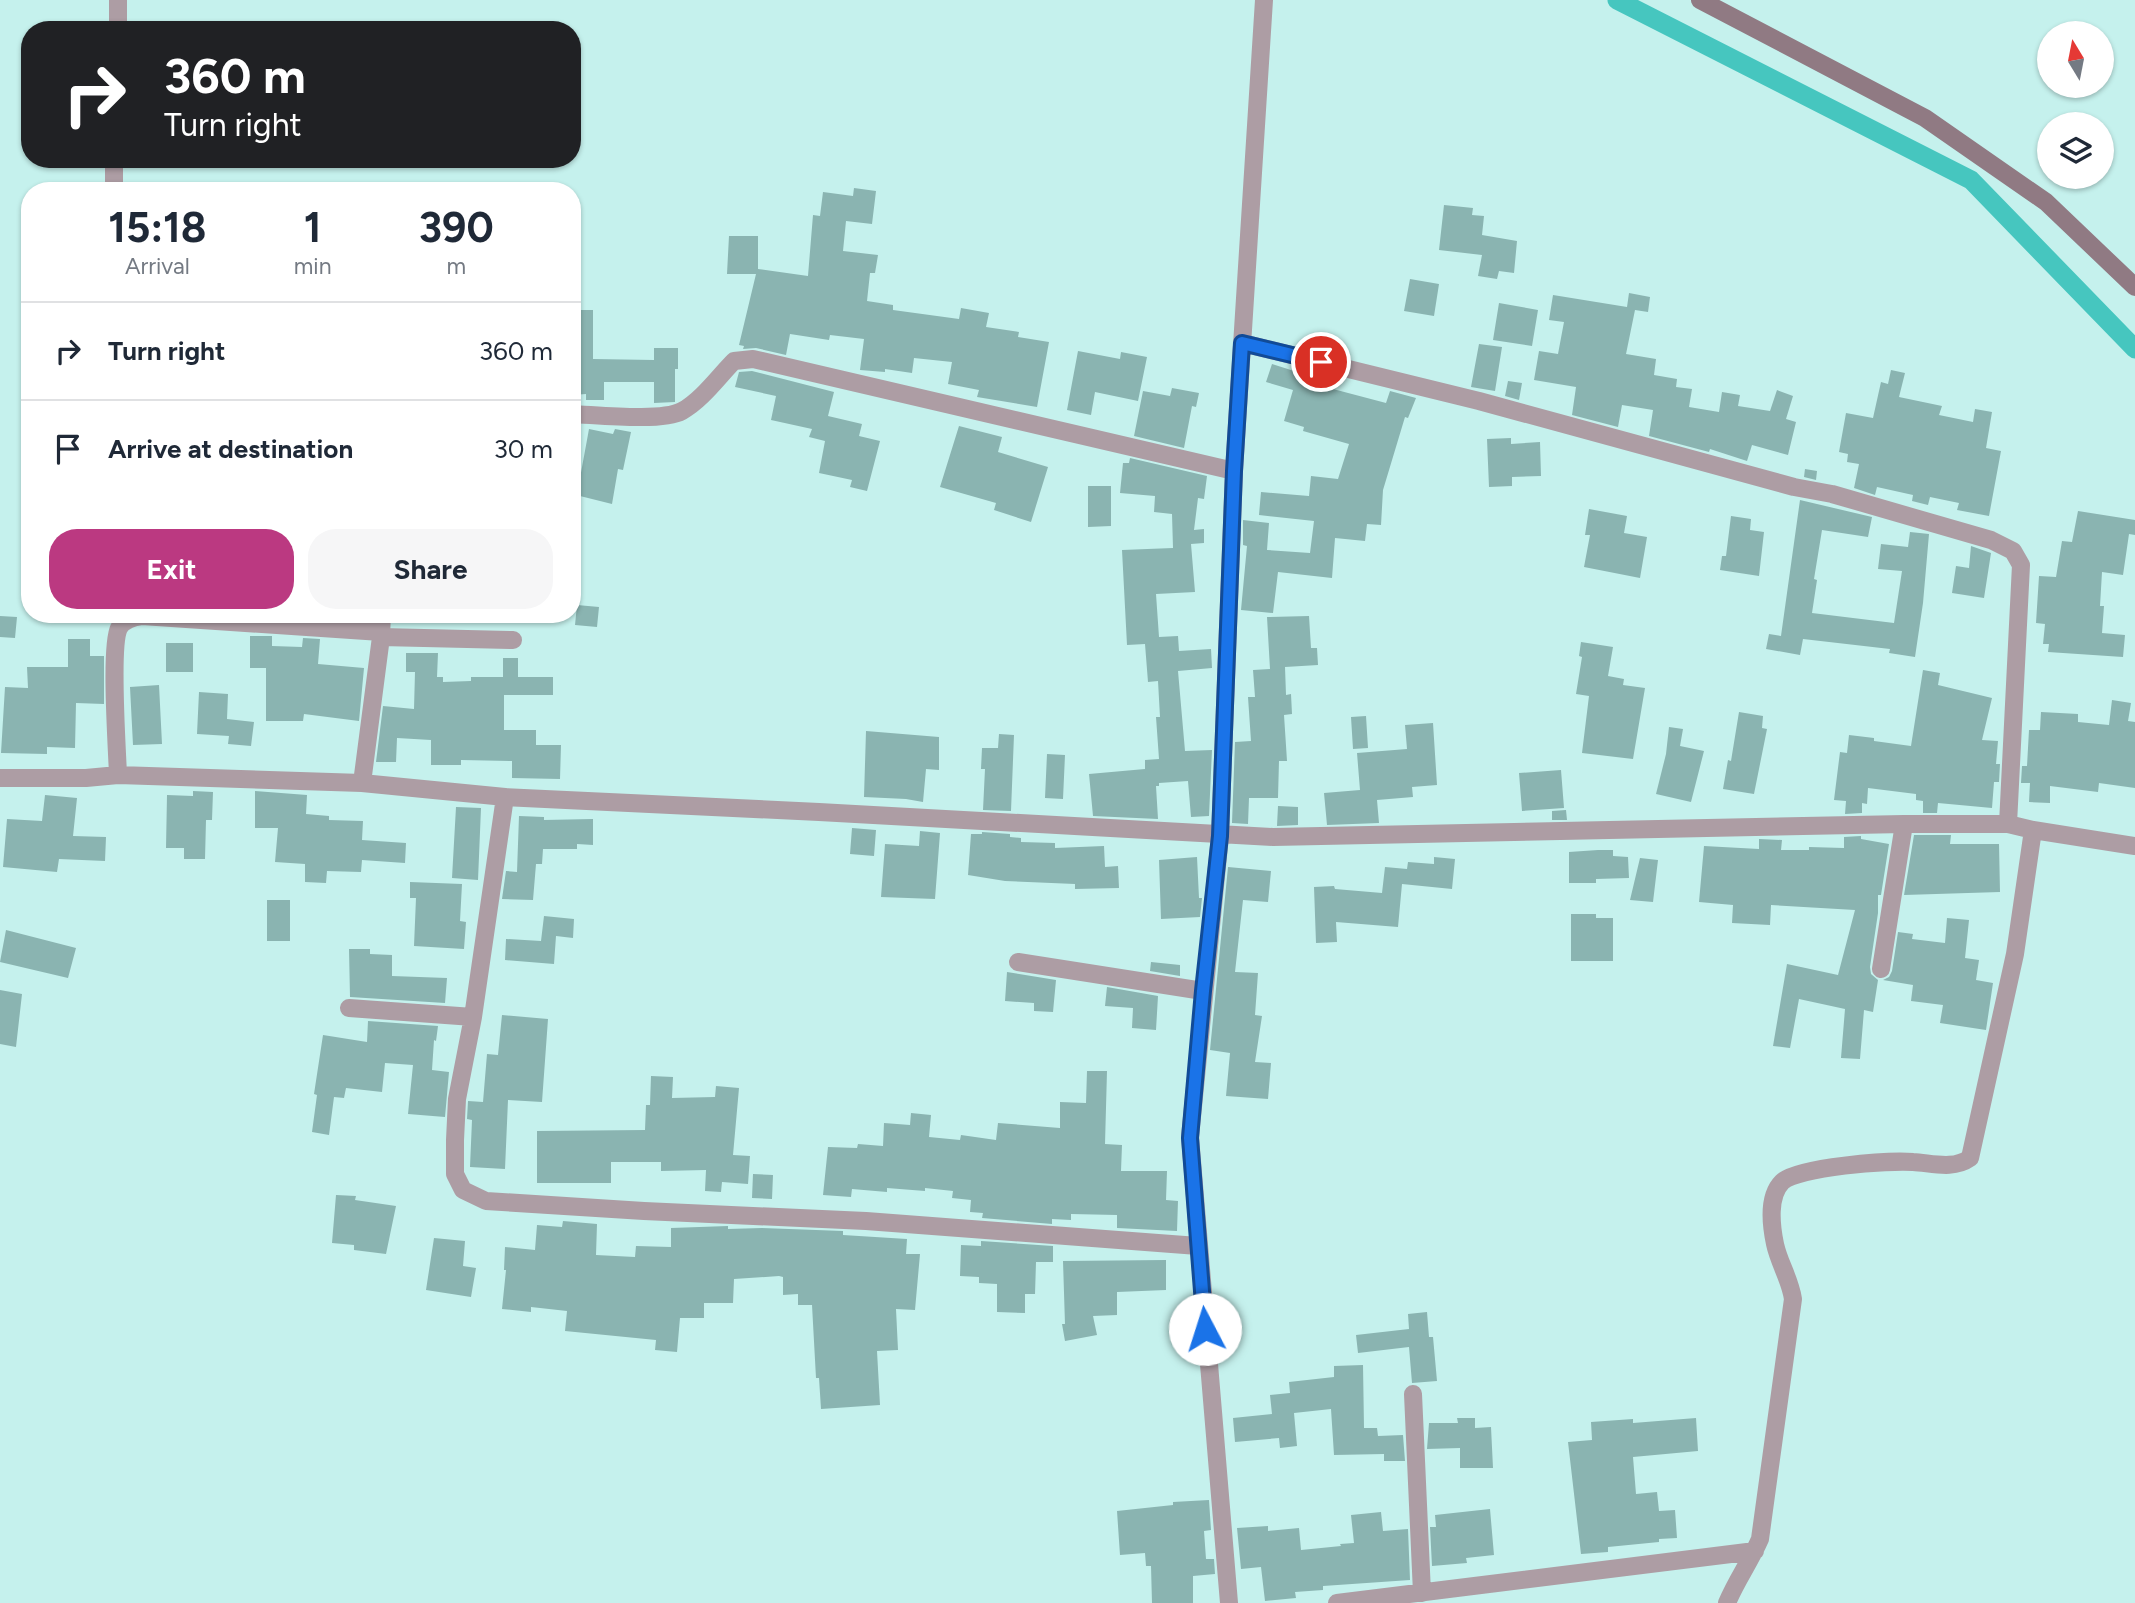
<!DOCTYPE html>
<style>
:root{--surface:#fff;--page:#f6f6f7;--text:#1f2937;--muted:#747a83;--line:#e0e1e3;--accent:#bb3981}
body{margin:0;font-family:Figtree,sans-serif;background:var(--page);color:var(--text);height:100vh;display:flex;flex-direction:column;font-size:26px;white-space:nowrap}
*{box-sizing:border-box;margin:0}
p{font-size:23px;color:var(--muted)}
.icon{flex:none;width:38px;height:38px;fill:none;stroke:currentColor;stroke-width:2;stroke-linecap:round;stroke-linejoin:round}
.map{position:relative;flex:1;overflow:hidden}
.sheet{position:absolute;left:21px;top:182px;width:560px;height:441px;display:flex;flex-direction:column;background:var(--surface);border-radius:28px;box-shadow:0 2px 5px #0004}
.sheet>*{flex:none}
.top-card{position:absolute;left:21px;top:21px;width:560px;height:147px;border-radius:28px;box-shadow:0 2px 5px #0004;background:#202124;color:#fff;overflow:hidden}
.needle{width:46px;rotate:350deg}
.fabs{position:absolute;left:2037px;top:21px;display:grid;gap:14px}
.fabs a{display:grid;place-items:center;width:77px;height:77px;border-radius:50%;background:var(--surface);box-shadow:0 2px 5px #0004;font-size:35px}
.pin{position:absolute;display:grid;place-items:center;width:60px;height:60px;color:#fff;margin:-30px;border:4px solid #fff;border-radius:50%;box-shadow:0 2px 7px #0007}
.me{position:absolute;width:77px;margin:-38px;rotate:355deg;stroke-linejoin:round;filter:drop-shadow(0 0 5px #0008)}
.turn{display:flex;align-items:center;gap:24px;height:147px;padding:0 28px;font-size:32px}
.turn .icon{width:91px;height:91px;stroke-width:2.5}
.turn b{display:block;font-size:49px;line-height:60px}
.eta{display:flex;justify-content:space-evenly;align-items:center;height:119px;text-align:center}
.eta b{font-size:42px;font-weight:700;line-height:49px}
.action{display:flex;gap:14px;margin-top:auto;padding:14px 28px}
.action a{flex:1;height:80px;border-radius:28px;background:var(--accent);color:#fff;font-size:28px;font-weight:700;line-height:80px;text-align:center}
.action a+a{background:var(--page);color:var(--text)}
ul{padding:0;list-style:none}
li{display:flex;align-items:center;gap:21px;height:98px;padding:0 28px;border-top:2px solid var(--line)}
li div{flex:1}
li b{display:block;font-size:26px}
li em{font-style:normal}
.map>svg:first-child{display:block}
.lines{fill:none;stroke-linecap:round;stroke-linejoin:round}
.canal{stroke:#46c6bf;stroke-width:19}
.building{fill:#8ab4b1}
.street{stroke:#ad9da4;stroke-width:18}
.secondary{stroke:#907a83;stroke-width:18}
.route-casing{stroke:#114b97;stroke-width:18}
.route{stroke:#1a73e8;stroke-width:12}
</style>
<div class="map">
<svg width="2135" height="1603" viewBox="0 0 2135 1603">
<rect width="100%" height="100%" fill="#c5f1ed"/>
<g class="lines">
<path class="canal" d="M1617 0 1971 180 2135 349"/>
</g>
<path class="building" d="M854 188 876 191 872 224 846 221 843 251 878 255 875 273H870L867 301 893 305V310L959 319 961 308 989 313 986 327 1019 332 1018 337 1049 342 1037 407 977 397 979 390 948 384 952 362 914 358 912 373 885 369V372L860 370 864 339 830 335 829 340 790 334 786 355 756 348 743 349 744 346 739 345 756 274H727L729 236H758V269L808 276 813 215 820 216 823 192 853 196Z
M1444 205 1473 208 1472 215 1484 216 1482 235 1517 241 1514 273 1499 271 1497 279 1478 276 1482 255 1439 250Z
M1410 279 1439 284 1434 316 1404 311Z
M1629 293 1650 297 1648 312 1635 310 1626 354 1656 359 1654 375 1677 379 1676 387 1692 389 1689 407 1719 412 1722 392 1740 395 1738 406 1770 411 1777 390 1793 396 1786 419 1796 422 1788 455 1752 445 1747 461 1710 449 1709 452 1649 436 1653 410 1622 405 1618 427 1572 415 1576 387 1534 380 1539 351 1558 354 1564 322 1549 320 1553 295 1627 307Z
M1499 303 1538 310 1532 346 1493 340Z
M572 310H593V359L654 360V348H678V369H675V402L654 403V382H604V400H586V394L572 395Z
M1479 344 1502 347 1495 391 1471 387Z
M1078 351 1120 359 1121 352 1147 357 1138 401 1095 392 1091 415 1067 410Z
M1272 364 1316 378 1314 384 1386 403 1390 391 1416 398 1408 418 1405 417 1383 490 1381 525 1367 524 1365 541 1335 538 1332 578 1278 572 1273 613 1241 610 1247 546 1243 545V520L1269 523 1267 550 1310 553 1314 521 1259 515 1261 492 1309 496 1311 476 1338 479 1349 444 1303 431 1304 427 1284 421 1293 390 1266 382Z
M1891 370 1905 373 1899 397 1942 406 1939 415 1973 422 1975 409 1992 412 1986 448 2001 451 1989 516 1957 510 1959 503 1930 497 1928 505 1912 501 1913 495 1877 487 1875 495 1854 488 1859 464 1847 462 1848 454 1839 452 1846 413 1873 418 1881 382 1888 384Z
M752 371 834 392 828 416 862 424 859 436 880 441 867 491 850 487 852 480 819 473 825 441 809 437 812 429 771 420 776 396 735 387 739 372Z
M1508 381 1522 383 1519 400 1505 396Z
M1172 388 1199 393 1196 407 1192 406 1184 448 1134 436 1143 391 1170 396Z
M959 426 1002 437 998 452 1048 467 1031 522 994 510 996 503 940 487Z
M589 429 613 434 615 429 631 432 623 470 618 469 612 504 572 494 576 477 580 478Z
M1511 438V444L1540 442 1541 476 1512 477V486L1489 487 1487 439Z
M1130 458 1207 476 1204 499 1198 498 1194 530 1204 529V543L1191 544 1195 592 1156 594 1159 637 1178 636 1179 651 1211 649 1212 668 1178 671 1185 751 1212 750 1209 816 1191 817 1188 781 1159 783V786H1156L1158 819 1093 816 1089 774 1145 769V760L1159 759 1156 717H1160L1158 681 1148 682 1145 644 1127 645 1122 550 1173 548 1172 514 1154 512 1155 496 1120 493 1123 463H1129Z
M1805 469 1817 471 1816 480 1804 477Z
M1088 486H1111V526L1088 527Z
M1800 500 1872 517 1868 537 1822 530 1814 579 1817 580 1812 613 1894 623 1902 571 1878 569 1881 544 1908 547 1910 532 1929 534 1923 603 1915 657 1889 653 1890 649 1803 639 1800 655 1766 649 1769 634 1781 636Z
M1589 509 1627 516 1624 533 1647 537 1640 578 1584 567 1590 535H1585Z
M2078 511 2135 520V535L2129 534 2123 575 2102 572 2100 606H2104L2102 633 2125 635 2123 657 2048 652 2049 644H2043L2045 624 2036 623 2039 576 2056 577 2062 541 2072 542Z
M1731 516 1751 519 1750 530 1764 532 1759 576 1720 570 1722 556H1726Z
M1971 546 1991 553 1984 598 1952 593 1956 566 1969 568Z
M577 605 599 607 597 627 575 625Z
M0 616 17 617 15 638 0 637Z
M1309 616 1311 648H1317L1318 665 1285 667 1286 695 1291 694 1292 714 1284 715 1287 761H1279L1278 798H1249L1248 824 1232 823 1235 742 1251 741 1248 697H1255L1253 670 1270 669 1267 617Z
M250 636H272V646L302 647 303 638 320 639 318 664 364 668 359 721 304 714 303 721H266V668H250Z
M68 639H90V656H104V704L76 703 75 748 47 747V754L1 753 5 687 28 688 27 667H68Z
M1581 642 1613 647 1608 676 1624 679 1623 685 1645 688 1633 759 1582 753 1589 696 1576 694 1582 657 1579 656Z
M166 643H193V672H166Z
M406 653H438L437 677H443V682L471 681V677H503V658H518V677H553V695H504V730H536V745H561L560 779 512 778V761L461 760V765H431V740L397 738 396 762H376L383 706 414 709 415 672H406Z
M1923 670 1940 673 1938 685 1992 698 1982 740 1998 741 1996 764H2000L1999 782H1994L1992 808 1938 803 1937 813H1923V801L1916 800V794L1868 788 1867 804 1862 803V813L1845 814 1846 801 1834 800 1840 752 1847 753 1849 735 1874 738V741L1911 746Z
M159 685 162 744 133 745 130 687Z
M199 692 228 694 227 719 254 722 251 746 228 744 229 736 197 734Z
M2112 700 2131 703 2128 721 2135 722V788L2099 783 2098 792 2050 786V803L2029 802 2030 783H2021L2022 766H2027L2029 730H2040L2041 712 2078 714V722L2109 725Z
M1739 712 1763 716 1762 728 1767 729 1754 794 1723 789 1728 760 1731 761Z
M1366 716 1368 748 1353 749 1351 717Z
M1433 723 1437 785 1412 787 1413 797 1377 800 1379 823 1327 825 1324 793 1360 790 1357 753 1407 749 1405 725Z
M1669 727 1683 729 1680 746 1704 751 1691 802 1656 794 1666 754Z
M866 731 939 737V770L926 769 923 802 906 799 864 797Z
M999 734 1014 735 1011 811 983 810 985 769H981L982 748H998Z
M1047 754 1065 755 1063 799 1045 798Z
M1561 770 1564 808 1522 811 1519 773Z
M193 791 213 792 212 820H206L205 859H184V848H166L167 795 193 796Z
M255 791 307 795 306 814 329 816V820L363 821 362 840 406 843 405 863 362 860 361 872 327 871 326 883 305 882V864L275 862 278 828H255Z
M45 795 77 798 73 836 106 837 105 861 59 859 57 872 3 867 7 819 42 821Z
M1278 806 1298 807V825L1277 826Z
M456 807 481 808 478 880 452 878Z
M1566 810 1567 820H1552V811Z
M519 816 544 817V820L593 819V845L577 844V849H543L542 864H536L533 900 502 899 506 871 517 872Z
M852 828 876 830 874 856 850 854Z
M920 831 940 833 935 899 881 897 885 844 919 846Z
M982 832 1010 834V837L1021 838V842L1055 843V848L1104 846 1105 867 1118 866 1119 888 1075 889V884L1005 881 968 875 971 834H982Z
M1914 835H1951L1950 844H1999L2000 892 1904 895Z
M1861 836V839L1889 844 1881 895H1878V913L1870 967 1871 974 1878 980 1873 1012 1864 1010 1860 1059 1841 1058 1845 1009 1799 999 1790 1048 1773 1046 1787 964 1838 975 1855 910 1771 905 1770 925 1732 923 1733 905 1699 902 1704 846 1759 849V839L1782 840 1781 850H1809V847L1844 848V837Z
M1598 850H1613V856L1628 857 1629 878 1596 879V883H1569V852Z
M1197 857 1199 898H1202L1200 917 1161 919 1159 860Z
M1434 857 1455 859 1452 889 1402 884 1398 927 1336 922 1337 942 1316 943 1314 887 1334 886 1335 889 1382 893 1385 867 1407 869 1408 862 1434 864Z
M1640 858 1658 860 1653 902 1630 900Z
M1228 867 1271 871 1268 902 1243 900 1235 972 1258 973 1255 1015 1262 1016 1255 1062 1271 1063 1268 1099 1226 1096 1230 1053 1210 1050Z
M410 882 462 884 460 921 466 922 464 949 414 946 416 898H410Z
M267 900H290V941H267Z
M1571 914H1596V918H1613V961H1571Z
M544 916 574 919 573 938 556 936 554 964 505 960 506 939 541 941Z
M1947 918 1969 920 1965 958 1979 960 1976 980 1993 983 1986 1030 1940 1023 1943 1005 1911 1001 1913 985 1883 980 1889 977 1892 971 1898 932 1913 934 1912 939 1945 943Z
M6 930 76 948 68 978 0 962Z
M349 949H370V954L392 955V976L447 978 445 1003 350 997Z
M1151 962 1180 965V976L1150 971Z
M1007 972 1056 980 1053 1012 1034 1011V1003L1005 1001Z
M1107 987 1158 996 1156 1030 1132 1028 1133 1008 1105 1006Z
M0 990 22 994 16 1047 0 1044Z
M502 1015 548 1019 542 1102 508 1100 505 1169 470 1167 472 1120 467 1119 468 1101 483 1102 487 1054 498 1055Z
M368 1021 438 1026 436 1041 434 1040 432 1070 449 1072 445 1117 408 1114 413 1065 385 1063 382 1092 346 1088 344 1098 334 1097 329 1135 312 1132 317 1095 314 1094 323 1035 367 1042Z
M1087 1071H1107L1105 1144 1122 1145 1121 1171H1167L1166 1200 1178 1201 1177 1231 1117 1228V1215L1071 1214V1220L1052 1219V1224L982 1218 983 1213 970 1212 971 1200 952 1198 953 1191 925 1188V1191L887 1188V1192L852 1189 851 1197 823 1195 828 1147 857 1148 858 1144 883 1146 884 1123 910 1125 911 1113 931 1115 929 1137 960 1140 961 1135 996 1140 998 1123 1060 1128V1102L1086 1103Z
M651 1076 673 1077 672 1098 715 1097 716 1086 739 1088 733 1155 750 1156 748 1184 722 1182 721 1192 705 1191 706 1170 661 1171V1162H611V1183H537V1131L645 1130 646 1105H650Z
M753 1174 773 1175 772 1199 752 1198Z
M336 1195 356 1196 355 1200 396 1206 386 1254 354 1250V1245L332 1243Z
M563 1221 597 1224 596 1255 635 1257 636 1246 671 1247V1228L728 1226V1229L762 1228 843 1231V1235L907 1239 906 1254H920L915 1310 896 1309 898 1350 877 1351 880 1405 821 1409 819 1378H816L812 1305H798V1294L783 1295V1277L779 1276 734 1279 733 1303H704V1318H680L677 1352 655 1350 656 1340 565 1331 567 1311 531 1307V1312L502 1309 506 1270H504L505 1247 535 1250 537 1225 562 1227Z
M434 1238 465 1241 463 1266 476 1268 471 1297 426 1290Z
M981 1241 1053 1246V1262H1036L1035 1294H1025V1313L997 1312V1284L979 1283V1277L960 1276 961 1245 981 1246Z
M1166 1260V1290L1117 1292V1315L1093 1316 1097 1335 1065 1341 1062 1324H1065L1063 1261Z
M1427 1312 1429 1337H1433L1437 1381 1412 1383 1409 1347 1358 1353 1356 1335 1409 1329 1408 1314Z
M1363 1365 1364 1428H1377L1378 1436 1403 1435 1405 1461H1384V1454L1334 1455 1331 1409 1294 1413 1297 1446 1280 1448 1279 1438 1235 1442 1233 1418 1272 1414 1270 1395 1290 1393 1289 1382 1334 1377V1366Z
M1457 1418H1475V1428L1491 1427 1493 1468H1460V1448L1427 1449 1429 1423H1458Z
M1696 1418 1698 1451 1633 1457 1636 1494 1657 1492 1659 1511 1675 1510 1677 1538 1659 1539V1542L1608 1547V1552L1581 1554 1568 1442 1592 1440 1591 1422 1633 1419V1423Z
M1209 1500 1211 1530 1204 1531 1206 1559H1214L1215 1574 1193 1576V1603H1152L1151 1566H1146L1145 1553 1120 1555 1117 1511 1173 1505V1502Z
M1490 1509 1494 1555 1466 1558 1467 1563 1432 1566 1430 1527H1436L1435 1515Z
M1381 1512 1383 1531 1408 1529 1410 1580 1323 1586V1590L1295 1592 1296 1598 1265 1601 1261 1567 1241 1569 1237 1528 1268 1526V1531L1299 1528 1301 1550 1341 1546 1340 1544 1354 1543 1351 1515Z"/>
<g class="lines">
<path class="street" d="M118 30V0
M114 191V159
M1242 343 1479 401 1794 487 1832 494 1991 540 2013 551 2021 565 2008 824
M572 414C598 415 662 422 682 411 702 400 719 376 734 361L753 359 1234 471
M381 637 513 640
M118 775C117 748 110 646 119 628 124 619 134 617 142 616L381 632
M0 778H86L118 775 362 783 505 797 819 812 1273 837 1904 824H2008L2033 830 2135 846
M362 783 381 637 382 614
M505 797 473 1017 457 1099 455 1140V1174L463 1190 486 1201 644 1211 866 1221 1198 1246
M1018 962 1203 991
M1881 969 1904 824
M349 1008 473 1017
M1413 1394 1422 1593
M1229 1603 1190 1137 1220 836 1234 471 1264 0
M1337 1603 1755 1551
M1727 1603C1736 1581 1750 1562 1760 1539L1793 1299C1790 1279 1779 1263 1775 1244 1771 1225 1768 1196 1782 1182 1797 1167 1890 1160 1913 1162 1932 1163 1953 1170 1970 1158L2015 954 2033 830"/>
<path class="secondary" d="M1700 0 1925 118 2046 202 2135 287"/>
</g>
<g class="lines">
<defs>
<path id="route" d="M1205 1329 1190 1138 1203 991 1220 836 1234 471 1242 343 1321 362"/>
</defs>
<use href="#route" class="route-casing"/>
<use href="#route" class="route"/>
</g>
</svg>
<div class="fabs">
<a><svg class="needle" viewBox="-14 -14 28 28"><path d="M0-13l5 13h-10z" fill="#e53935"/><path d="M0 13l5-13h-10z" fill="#747a83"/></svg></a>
<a><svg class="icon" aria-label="layers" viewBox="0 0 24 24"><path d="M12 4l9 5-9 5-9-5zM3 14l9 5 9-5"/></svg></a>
</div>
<div class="pin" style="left:1321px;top:362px;background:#d93025"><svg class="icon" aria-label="arrive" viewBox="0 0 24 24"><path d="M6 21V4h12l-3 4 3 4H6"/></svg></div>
<svg class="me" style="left:1205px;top:1329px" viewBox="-20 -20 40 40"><circle r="19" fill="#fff"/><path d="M0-13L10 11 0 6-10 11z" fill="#1a73e8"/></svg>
<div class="top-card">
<div class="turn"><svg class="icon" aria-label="right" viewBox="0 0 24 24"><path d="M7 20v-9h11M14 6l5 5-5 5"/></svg><div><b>360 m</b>Turn right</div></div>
</div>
<section class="sheet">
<div class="eta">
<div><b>15:18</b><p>Arrival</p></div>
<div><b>1</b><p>min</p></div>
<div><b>390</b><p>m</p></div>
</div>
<ul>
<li><svg class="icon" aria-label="right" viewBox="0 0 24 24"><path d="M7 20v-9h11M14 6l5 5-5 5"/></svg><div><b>Turn right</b></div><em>360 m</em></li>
<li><svg class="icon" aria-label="arrive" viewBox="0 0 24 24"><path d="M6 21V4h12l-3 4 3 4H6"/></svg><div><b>Arrive at destination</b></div><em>30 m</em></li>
</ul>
<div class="action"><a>Exit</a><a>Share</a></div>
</section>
</div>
